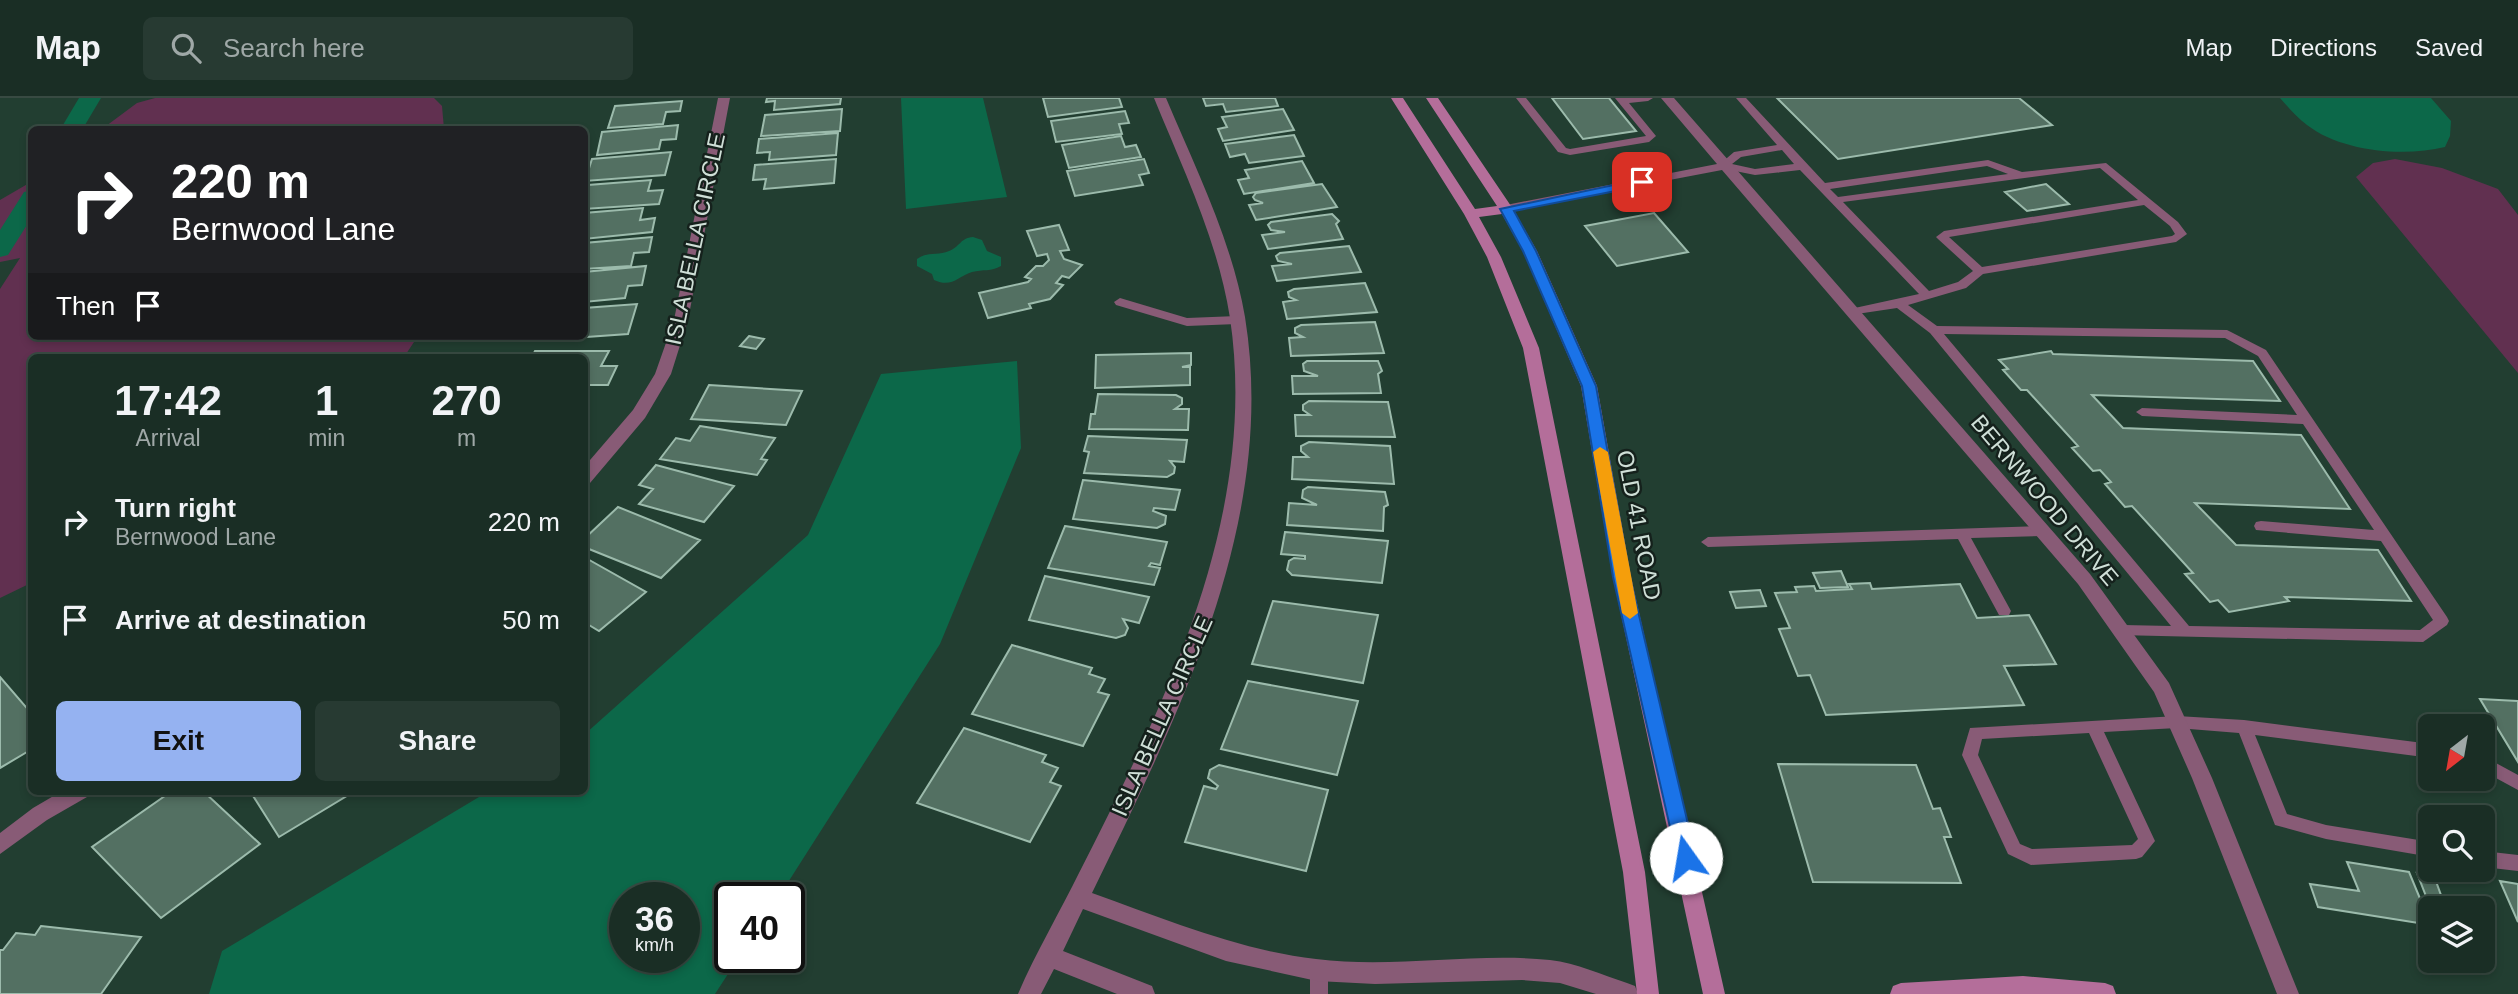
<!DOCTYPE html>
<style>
:root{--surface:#1a2e25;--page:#273a32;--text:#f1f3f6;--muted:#9fa8a7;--line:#384a42;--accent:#95b2f1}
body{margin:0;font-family:Arial,sans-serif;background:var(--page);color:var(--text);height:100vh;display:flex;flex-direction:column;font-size:26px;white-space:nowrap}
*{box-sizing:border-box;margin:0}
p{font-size:23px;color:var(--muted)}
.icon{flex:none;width:38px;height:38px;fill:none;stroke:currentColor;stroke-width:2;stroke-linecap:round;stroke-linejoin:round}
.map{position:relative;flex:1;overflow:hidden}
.sheet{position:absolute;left:28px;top:256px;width:560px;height:441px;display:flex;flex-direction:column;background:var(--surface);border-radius:10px;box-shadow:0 4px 10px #0003,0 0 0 2px var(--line)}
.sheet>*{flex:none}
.guide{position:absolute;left:28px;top:28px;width:560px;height:214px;border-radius:10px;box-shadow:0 4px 10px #0003,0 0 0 2px var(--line);background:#202124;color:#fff;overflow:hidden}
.needle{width:46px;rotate:211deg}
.controls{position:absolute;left:2418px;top:616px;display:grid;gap:14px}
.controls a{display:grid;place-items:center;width:77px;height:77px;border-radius:10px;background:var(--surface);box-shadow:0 4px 10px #0003,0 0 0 2px var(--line);font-size:35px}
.speed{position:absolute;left:609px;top:784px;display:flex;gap:14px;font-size:35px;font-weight:700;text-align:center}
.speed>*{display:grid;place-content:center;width:91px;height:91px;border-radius:50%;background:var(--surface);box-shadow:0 4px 10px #0003,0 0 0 2px var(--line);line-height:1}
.speed small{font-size:18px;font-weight:400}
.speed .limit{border:4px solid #111;border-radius:10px;background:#fff;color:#111}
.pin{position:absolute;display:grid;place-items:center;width:60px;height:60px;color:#fff;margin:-30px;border-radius:14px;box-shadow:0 4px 10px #0006}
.me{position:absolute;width:77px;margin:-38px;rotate:347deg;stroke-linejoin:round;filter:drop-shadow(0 0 5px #0008)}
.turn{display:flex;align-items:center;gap:24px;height:147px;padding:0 28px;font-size:32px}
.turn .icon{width:91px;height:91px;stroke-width:2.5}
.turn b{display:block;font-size:49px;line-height:60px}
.then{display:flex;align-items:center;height:66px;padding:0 28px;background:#0003;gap:14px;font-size:26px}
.eta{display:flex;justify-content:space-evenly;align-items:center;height:119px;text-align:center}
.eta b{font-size:42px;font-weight:700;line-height:49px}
.action{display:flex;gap:14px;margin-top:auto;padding:14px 28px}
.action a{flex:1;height:80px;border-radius:10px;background:var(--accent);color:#111;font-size:28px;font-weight:700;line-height:80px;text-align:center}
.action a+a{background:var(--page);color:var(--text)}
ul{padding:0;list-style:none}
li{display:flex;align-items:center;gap:21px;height:98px;padding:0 28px}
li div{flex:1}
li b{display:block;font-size:26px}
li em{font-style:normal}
header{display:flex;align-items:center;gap:42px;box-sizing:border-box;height:98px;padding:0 35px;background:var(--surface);border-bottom:2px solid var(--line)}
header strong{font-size:33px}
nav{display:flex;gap:38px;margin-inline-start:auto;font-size:24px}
.search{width:490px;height:63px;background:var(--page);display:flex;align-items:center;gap:18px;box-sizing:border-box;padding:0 24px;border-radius:10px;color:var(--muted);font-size:26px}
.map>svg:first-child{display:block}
.green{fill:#613050}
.water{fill:#0c6849;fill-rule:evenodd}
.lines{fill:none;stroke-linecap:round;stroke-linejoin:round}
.canal{fill:#0c6849;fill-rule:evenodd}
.building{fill:#537062;stroke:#9cbbac;stroke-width:2}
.lane{fill:#885b76;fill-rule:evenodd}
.street{fill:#885b76;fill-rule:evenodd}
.secondary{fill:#b46e9a;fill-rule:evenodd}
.route{fill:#1a73e8;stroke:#114b97;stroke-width:2}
.slow{fill:#f59e0b}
.labels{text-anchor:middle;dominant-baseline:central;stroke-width:5;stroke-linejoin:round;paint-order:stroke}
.street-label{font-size:23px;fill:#cfdfd7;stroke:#15211c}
</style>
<header>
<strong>Map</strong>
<div class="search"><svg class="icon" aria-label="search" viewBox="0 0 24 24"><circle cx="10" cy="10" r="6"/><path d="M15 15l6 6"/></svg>Search here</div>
<nav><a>Map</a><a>Directions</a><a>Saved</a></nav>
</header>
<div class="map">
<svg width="2518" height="896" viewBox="0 0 2518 896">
<rect width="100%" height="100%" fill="#223e31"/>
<path class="green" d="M155 0H434L442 8 444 31H102L137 5Z
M2395 61 2442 70 2498 91 2518 117V275L2356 79 2373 65Z
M31 84 32 238H418L404 259H32L31 485 0 500V191L20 160 0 164V102Z"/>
<path class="water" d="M901 0H983L1007 99 906 111Z
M2280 0H2431L2451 23 2450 38 2445 49C2404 59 2342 54 2307 27 2297 20 2288 9 2280 0Z
M973 139 982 142 987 153 1001 159V168C991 174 983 171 972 174 957 179 952 190 934 182L932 176 917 168V161C928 153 938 158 949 153 960 149 960 140 973 139Z
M1017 263 1021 350 940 546 778 800H730V859H739L715 896H209L222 853 489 693H584L585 636 808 437 881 276ZM625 800H684V859H625Z"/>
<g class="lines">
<path class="canal" d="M79 0H101L82 32H60Z
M32 92V119L8 157 0 159V132L24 94Z"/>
</g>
<path class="building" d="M767 0H841L840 6 774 12 775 3 766 4Z
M1043 0H1119L1122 9 1048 19Z
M1203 0H1275L1278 8 1226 14 1223 6 1206 8Z
M1552 0H1609L1636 33 1583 41Z
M1777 0H2019L2052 27 1838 61Z
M682 3 680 13 666 14 663 26 608 30 615 8Z
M842 11 840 33 761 38 765 17Z
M1283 11 1294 32 1223 43 1218 31 1227 29 1222 19Z
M1125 13 1129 25 1119 26 1122 36 1056 44 1051 23Z
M678 27 676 41 661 42 659 51 597 57 602 34Z
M838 35 836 57 769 62 770 54 757 55 759 41Z
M1294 37 1304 58 1249 65 1245 56 1230 59 1225 46Z
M1121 38 1125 49 1136 47 1141 59 1069 70 1062 47Z
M671 54 665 77 585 83 592 61Z
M836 61 834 85 764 91 766 81 753 82 755 67Z
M1144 61 1149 75 1139 77 1143 87 1075 98 1067 73Z
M1302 63 1314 85 1244 96 1238 82 1249 80 1245 72Z
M651 82 648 93 663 92 659 106 584 111 588 87Z
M1322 86 1337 109 1256 122 1249 107 1263 105 1255 102 1253 99 1256 95Z
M2046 86 2069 106 2027 113 2005 94Z
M643 110 640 122 655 120 652 134 584 141V115Z
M1654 115 1688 154 1617 168 1585 128Z
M1332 116 1339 123 1336 126 1343 141 1268 151 1262 137 1285 134 1271 132 1268 127 1271 124Z
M1059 127 1069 152 1060 153 1064 161 1082 167 1069 180 1062 178 1056 185 1063 187 1050 201 1029 206 1031 210 988 220 979 195 1028 184 1031 181 1025 179 1036 168H1043L1049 162 1047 156 1037 158 1027 133Z
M652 139 649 154 634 155 631 168 584 171V145Z
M1349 148 1361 174 1277 183 1272 168 1292 166 1278 163 1276 158 1280 155Z
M646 168 642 187 628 188 625 200 584 204V174Z
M1365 185 1377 214 1287 221 1283 204 1296 202 1289 199 1288 194 1294 191Z
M637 206 628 236 531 243 532 238H584V210Z
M1375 224 1384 255 1291 258 1289 240 1303 239 1295 235V230L1301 227Z
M749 238 764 241 756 251 740 248Z
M535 253H609L601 268H617L608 287H584V259H532Z
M2051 253 2053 256 2253 263 2280 303 2092 297 2123 330 2301 337 2350 411 2195 405 2236 447 2378 452 2411 503 2285 499 2289 503 2229 514 2218 502 2210 504 2185 476 2193 475 2132 408 2125 409 2105 386 2111 384 2100 372 2093 373 2072 350 2078 348 2027 292H2021L2003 272 2008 271 1999 262Z
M1191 255V267L1182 269H1190V287L1095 290 1096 257Z
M1307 263H1378L1382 273 1378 276 1381 295 1293 296 1292 278H1318L1304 273 1303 266Z
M709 287 802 293 786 327 691 321Z
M1098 296 1176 297 1182 300V306L1175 311H1189L1188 332 1089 331 1091 316H1095Z
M1309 303 1388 304 1395 339 1296 338 1295 317H1310L1303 312V307Z
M700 328 775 340 761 361 767 362 757 377 660 361 676 340 690 343Z
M1088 338 1187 342 1184 364 1170 363 1175 369 1174 375 1167 379 1084 375 1089 354 1084 353Z
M1309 344 1390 348 1394 386 1292 381 1293 359H1308L1301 353V348Z
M656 367 734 388 704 424 639 406 653 391 639 387Z
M1083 382 1180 392 1175 412 1154 410 1153 413 1166 418 1165 426 1157 430 1073 421Z
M1308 389 1385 394 1388 407 1384 409 1383 433 1287 427 1289 405 1317 407 1302 400 1303 392Z
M618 409 700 442 661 480 584 449V441Z
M1065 428 1167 444 1160 467 1151 465 1149 468 1160 470 1154 487 1048 470Z
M1285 434 1388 443 1382 485 1292 477 1287 472 1289 463 1294 460 1305 461V458L1281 456Z
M584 459 646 494 599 533 584 524Z
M1841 473 1848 489 1820 490 1813 475Z
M1045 478 1149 499 1139 525 1123 521 1128 530 1125 537 1116 540 1029 522Z
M1870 485 1872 491 1960 486 1977 520 2029 517 2056 566 2004 568 2024 607 1826 617 1810 577 1798 578 1779 531 1790 530 1775 495 1797 494 1795 489 1814 488 1816 493 1852 491 1849 486Z
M1760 492 1766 508 1736 510 1730 494Z
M1273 503 1378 517 1363 585 1252 566Z
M1012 547 1092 570 1089 576 1105 581 1098 594 1109 597 1083 648 972 616Z
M0 579 32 616V651L0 670Z
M1248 583 1358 603 1337 677 1221 651Z
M2480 601 2518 603V664Z
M964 630 1046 657 1042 664 1058 670 1050 684 1061 688 1030 744 917 705Z
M1778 666 1916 667 1933 711 1940 710 1951 739H1944L1961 785 1813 784Z
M1219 667 1328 692 1306 773 1185 744 1204 688 1216 691 1218 688 1208 680 1210 672Z
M172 693H203L260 746 161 820 92 749Z
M250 693H355L279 739Z
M2347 764 2409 774 2431 827 2318 809 2310 786 2359 793Z
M2417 775 2434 778 2441 797 2459 800 2463 810 2431 811Z
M2500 783 2518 786V824Z
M41 828 141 839 101 896H0V852H3L16 835 35 837Z"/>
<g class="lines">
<path class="lane" d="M1516 0H1526L1566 50 1570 51 1646 38 1615 0H1653L1648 3 1629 5 1656 38 1649 44 1570 57 1558 54Z
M1736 0H1746L1825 85 1988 62 2022 74 2106 65 2178 124 2187 136 2176 144 1983 176 1966 190 1908 207 1937 228 2227 232 2266 252 2447 519 2449 523 2447 527 2423 544 2118 537 2116 533 2118 529 2123 527 2171 528 1930 235 1897 210 1850 217V211L1919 196 1800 72 1755 77 1720 70V66L1734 54 1777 47ZM1782 52 1794 66 1755 71 1732 66 1741 59ZM1987 68 2008 76 1838 99 1830 91ZM2100 70 2138 102 1944 133 1936 139 1938 141 1973 173 1958 184 1929 193 1843 104ZM2144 107 2170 128 2175 136 2172 138 1982 169 1949 139ZM1944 236 2225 240 2258 258 2297 317 2142 310 2136 314 2142 318 2303 326 2374 432 2261 423 2256 424 2254 428 2256 432 2381 443 2433 522 2420 532 2189 528Z
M1120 200 1187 220 1237 218 1243 222 1237 226 1187 228 1116 207 1114 204Z
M2043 428 2050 433 2043 438 1971 440 2011 513 2009 517H1999L1958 441 1708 449 1701 444 1708 439Z
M2177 618 2244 622 2431 646V660L2255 637 2287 716 2326 727 2431 744V759L2326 741 2275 727 2239 635 2177 630 2104 634 2155 743 2142 759 2136 761 2031 767 2008 756 1962 657 1970 630ZM2089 635 2138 741 2132 747 2032 751 2020 746 1978 657 1982 641Z
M2483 658 2518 677V692L2483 673Z
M2483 753 2518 757V773L2483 769Z
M1319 864 1325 866 1328 872V896H1310V872L1313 866Z"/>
<path class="street" d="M718 0H730L688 222 671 276 645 320 590 385 584 387V369L633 312 655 276 674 222Z
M1154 0H1166C1196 71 1232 143 1245 219 1278 423 1178 618 1092 795 1165 821 1238 852 1316 861 1394 871 1473 854 1550 862 1577 865 1602 877 1627 885L1635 888 1638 896H1596L1560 885 1522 882 1375 886 1317 883 1226 863 1083 811 1063 853 1152 888 1155 896H1117L1054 871 1041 896H1018C1036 854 1060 814 1080 773 1166 604 1259 416 1230 220 1218 143 1183 71 1154 0Z
M1661 0H1674L2090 476 2169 585 2212 680 2299 896H2277L2192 680 2154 594 2078 486 1722 72 1501 114V108L1506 107 1717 66Z
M62 693H90L87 699 47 722 0 756V735L33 710Z"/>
<path class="secondary" d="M1391 0H1403L1475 111 1497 108 1426 0H1438L1513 111 1537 153 1597 288 1631 479 1725 896H1703L1613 479 1581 288 1523 153 1502 116 1479 119 1501 159 1539 250 1645 774 1659 896H1637L1623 774 1523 250 1487 159 1464 116Z
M2023 878 2105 885 2113 888 2116 896H1890L1893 888 1901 885Z"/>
</g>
<path class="route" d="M1642 81 1648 84 1646 87 1514 113 1536 153 1596 288 1630 479 1696 760 1693 766 1686 769 1679 766 1677 760 1613 479 1582 288 1523 153 1500 111Z"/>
<path class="slow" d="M1600 349 1608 354 1638 515 1630 521 1622 515 1593 354Z"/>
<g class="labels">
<g class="street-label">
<text transform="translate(695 141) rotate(-78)">ISLA BELLA CIRCLE</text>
<text transform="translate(2045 402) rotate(50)">BERNWOOD DRIVE</text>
<text transform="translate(1639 427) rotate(79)">OLD 41 ROAD</text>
<text transform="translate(1162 618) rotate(-66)">ISLA BELLA CIRCLE</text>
</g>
</g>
</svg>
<div class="controls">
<a><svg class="needle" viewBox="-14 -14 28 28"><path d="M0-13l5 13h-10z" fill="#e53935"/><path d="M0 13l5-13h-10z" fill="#9fa8a7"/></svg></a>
<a><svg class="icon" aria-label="search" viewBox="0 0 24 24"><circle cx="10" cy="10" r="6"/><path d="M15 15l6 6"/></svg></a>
<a><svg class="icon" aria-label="layers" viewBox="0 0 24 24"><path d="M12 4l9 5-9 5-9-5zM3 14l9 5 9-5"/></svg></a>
</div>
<div class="speed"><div>36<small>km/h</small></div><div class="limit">40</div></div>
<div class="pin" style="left:1642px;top:84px;background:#d93025"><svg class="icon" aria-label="arrive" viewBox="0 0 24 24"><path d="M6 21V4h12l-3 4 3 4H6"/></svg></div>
<svg class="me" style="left:1686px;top:760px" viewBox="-20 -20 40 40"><circle r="19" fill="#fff"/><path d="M0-13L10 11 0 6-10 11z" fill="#1a73e8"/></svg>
<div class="guide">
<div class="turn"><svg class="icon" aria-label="right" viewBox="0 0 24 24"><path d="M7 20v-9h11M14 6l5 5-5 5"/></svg><div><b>220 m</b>Bernwood Lane</div></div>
<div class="then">Then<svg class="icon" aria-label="arrive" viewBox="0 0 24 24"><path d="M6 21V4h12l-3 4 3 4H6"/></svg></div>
</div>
<section class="sheet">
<div class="eta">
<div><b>17:42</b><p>Arrival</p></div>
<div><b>1</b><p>min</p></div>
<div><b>270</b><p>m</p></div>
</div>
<ul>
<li><svg class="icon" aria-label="right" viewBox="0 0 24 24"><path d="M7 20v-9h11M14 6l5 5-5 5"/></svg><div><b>Turn right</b><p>Bernwood Lane</p></div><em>220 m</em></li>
<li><svg class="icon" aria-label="arrive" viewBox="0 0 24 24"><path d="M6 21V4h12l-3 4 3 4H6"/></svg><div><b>Arrive at destination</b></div><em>50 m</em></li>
</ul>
<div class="action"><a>Exit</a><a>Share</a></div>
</section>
</div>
